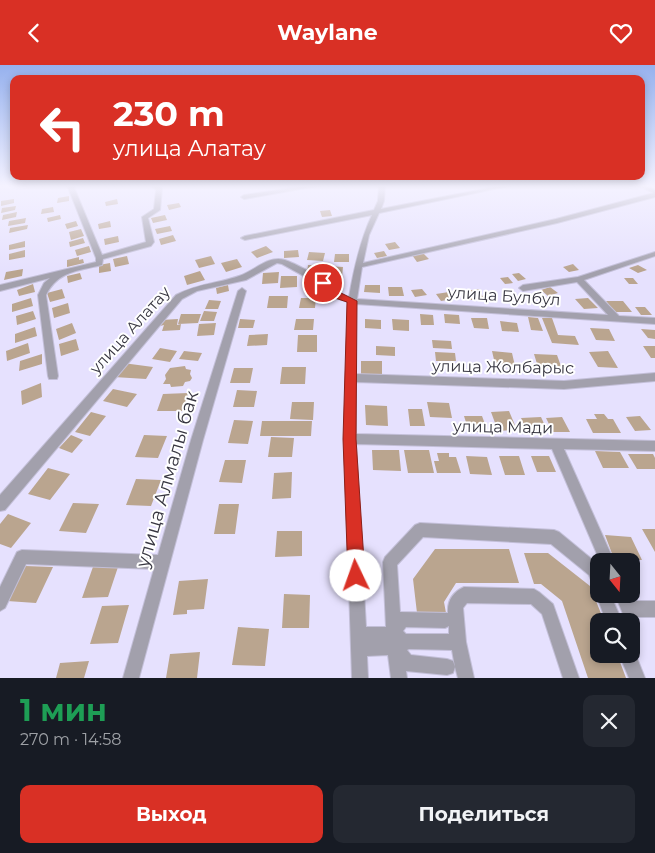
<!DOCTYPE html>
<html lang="ru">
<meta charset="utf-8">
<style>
:root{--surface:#171b24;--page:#242831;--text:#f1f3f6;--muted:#9ea1a6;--accent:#d93025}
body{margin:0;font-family:Montserrat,sans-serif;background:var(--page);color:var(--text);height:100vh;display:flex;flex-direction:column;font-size:19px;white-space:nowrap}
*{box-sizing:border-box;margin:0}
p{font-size:16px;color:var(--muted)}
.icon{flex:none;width:28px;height:28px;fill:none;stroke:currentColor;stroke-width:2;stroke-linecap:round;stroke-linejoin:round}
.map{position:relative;height:613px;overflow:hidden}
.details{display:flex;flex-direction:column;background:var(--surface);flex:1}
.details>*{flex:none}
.banner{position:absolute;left:10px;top:10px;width:635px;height:105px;border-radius:10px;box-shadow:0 2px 8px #0003;background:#d93025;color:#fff;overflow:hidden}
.needle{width:32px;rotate:162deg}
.buttons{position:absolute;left:590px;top:488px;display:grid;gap:10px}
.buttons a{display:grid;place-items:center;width:50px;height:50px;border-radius:10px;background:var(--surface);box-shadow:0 2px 8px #0003;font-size:25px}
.pin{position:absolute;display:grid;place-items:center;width:42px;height:42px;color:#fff;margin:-21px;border:2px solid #fff;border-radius:50%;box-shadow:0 1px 5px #0007}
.me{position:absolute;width:55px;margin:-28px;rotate:357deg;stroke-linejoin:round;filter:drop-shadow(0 0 4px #0008)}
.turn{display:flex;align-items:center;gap:18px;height:105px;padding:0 20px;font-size:22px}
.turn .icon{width:65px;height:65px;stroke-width:2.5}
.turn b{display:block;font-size:35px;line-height:42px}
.round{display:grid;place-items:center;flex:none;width:52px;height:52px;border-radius:10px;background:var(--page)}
.overview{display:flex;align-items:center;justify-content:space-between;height:85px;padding:0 20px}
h1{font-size:30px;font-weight:700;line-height:38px;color:#1e9e55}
.cta{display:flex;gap:10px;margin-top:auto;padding:10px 20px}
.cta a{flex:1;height:58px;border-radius:10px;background:var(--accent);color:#fff;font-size:20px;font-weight:700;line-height:58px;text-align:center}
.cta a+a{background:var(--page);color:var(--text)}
header{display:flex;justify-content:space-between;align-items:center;height:65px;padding:0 20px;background:var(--accent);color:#fff;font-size:22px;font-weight:700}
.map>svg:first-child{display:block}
.building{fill:#baa58f}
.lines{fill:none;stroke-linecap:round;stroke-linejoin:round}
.minor-casing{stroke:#c3bfd8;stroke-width:2}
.minor{fill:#a2a0ac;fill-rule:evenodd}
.route{fill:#d93025;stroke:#8d1f18}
.labels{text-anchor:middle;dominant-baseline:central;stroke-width:4;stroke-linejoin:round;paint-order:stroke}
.street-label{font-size:16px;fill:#383742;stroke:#fff}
.near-street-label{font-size:19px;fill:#383742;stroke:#fff}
</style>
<header><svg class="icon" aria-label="back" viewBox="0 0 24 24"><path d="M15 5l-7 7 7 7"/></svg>Waylane<svg class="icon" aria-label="heart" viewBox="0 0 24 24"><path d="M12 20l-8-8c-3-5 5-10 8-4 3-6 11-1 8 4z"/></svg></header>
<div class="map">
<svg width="655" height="613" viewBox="0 0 655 613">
<rect width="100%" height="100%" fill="#e6e1fe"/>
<path class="building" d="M69 131V136L57 138 58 133Z
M14 134V138L1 141V136Z
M117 134 118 139 106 141 105 137Z
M179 138 181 142 169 145 167 140Z
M16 141 15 145 1 148 2 143Z
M53 142 54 147 41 149 42 144Z
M330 145 332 151 322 152 320 146Z
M17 147 16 152 2 155 3 150Z
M60 150 61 154 48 157 47 153Z
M165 150 167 155 153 158 151 153Z
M26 153 25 158 8 161 9 156Z
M76 156 78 161 67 164 65 159Z
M110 156 111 162 99 164 98 159Z
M28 160 27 164 9 168 10 163Z
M170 161 172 166 157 169 155 164Z
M81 164 84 171 71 175 69 167Z
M173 170 176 176 161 180 159 174Z
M118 171 119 177 105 180 104 174Z
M83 173 85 178 70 182 69 177Z
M25 176V182L9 185V180Z
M395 177 400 183 389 185 385 179Z
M89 181 91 187 77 191 75 185Z
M266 181 273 187 257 193 251 187Z
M25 185V192L9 195V189Z
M298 185 299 192 284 193V186Z
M384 186 387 191 377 193 374 188Z
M309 187 325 188 323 196 307 195Z
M423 188 429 194 417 197 412 190Z
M335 189H349V197H334Z
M127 191 129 199 115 202 113 194Z
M211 191 215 199 199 203 195 195Z
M79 192V195L83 194 84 198 67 202V195Z
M237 194 242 202 226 207 221 198Z
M110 198 111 206 99 208V200Z
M573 199 579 205 569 207 563 202Z
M308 200H324L323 209 307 208Z
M638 200 647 205 638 208 629 203Z
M328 201 343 202 342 212H326Z
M23 204 22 211 4 215 6 207Z
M200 206 205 215 187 220 184 211Z
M279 207 278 218 262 219 263 208Z
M80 208 82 214 68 218 67 211Z
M519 208 526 214 518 216 512 209Z
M281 211H297V222L280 223Z
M508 212 513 218 505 219 500 213Z
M624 213H633L638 219H629Z
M33 219 35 227 19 231 17 225Z
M228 220 229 226 217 229 216 223Z
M365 220H380V228L364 227Z
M388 222H402L404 231H389Z
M550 222 558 228 548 231 541 225Z
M62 224 65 233 50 237 47 228Z
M422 224 427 230 415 232 411 225Z
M479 224 484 234 471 235 466 226Z
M449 227 454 234 441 236 436 229Z
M269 231H288L287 243H267Z
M31 233 33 241 12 247V239Z
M301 233H316L315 243H299Z
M588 233 598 243 584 244 575 234Z
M209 235 221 236 218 244H205Z
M606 236H623L632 247H615Z
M68 238 70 248 54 253 52 243Z
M635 242H645L652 250H641Z
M33 246 36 254 17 260 16 251Z
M204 246 217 247 214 256H200Z
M181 249H201L198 258 178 259Z
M420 249 433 250 434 260H421Z
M444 249 459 250 460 259 445 258Z
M528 252 538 253 543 266 531 265Z
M471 253H487L489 264 474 263Z
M542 253H552L558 270 575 271 579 280 552 278Z
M178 254 177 260 181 259 180 265 162 266 164 260 160 261 161 255Z
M240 254 255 255 253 263H238Z
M296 254H314L313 265H294Z
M365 254 381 255V264L365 263Z
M392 254 409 255V266L393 265Z
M500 256 517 258 519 267 502 266Z
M72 258 76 268 59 275 56 264Z
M216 258 214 270 197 271 199 259Z
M35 262 37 271 15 278V269Z
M590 263 609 264 615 276 596 275Z
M641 264 655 265V274L648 273Z
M268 269 267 280 247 281 249 270Z
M298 270H317V287H297Z
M76 274 79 285 61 291 59 279Z
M432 275 451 276 452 284 433 283Z
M28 278 30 288 7 296 6 286Z
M376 281 395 282V291L376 290Z
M643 281H655V293H651Z
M160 283 177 286 170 297 152 294Z
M184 286 202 288 198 296 179 294Z
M492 286 512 288 515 301 495 299Z
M608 286 618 303 598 302 589 287Z
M435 287 455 288 456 296H436Z
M42 289V299L19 306 20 296Z
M534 289 557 290 562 304 538 302Z
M361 296H382V310L361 309Z
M123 298 153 302 146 314 114 312Z
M185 301 186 304 191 305 190 309 192 313 190 316 185 317 183 321 171 322 170 319H163L166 314 165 310 170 303Z
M282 302H306L305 319H280Z
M234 303H253L250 318H230Z
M41 318 42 332 22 340 21 326Z
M113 324 137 329 127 342 103 336Z
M237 325 257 326 254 342H233Z
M188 328 183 346H157L163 329Z
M292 337H314L313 355 290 354Z
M427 337 449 338 452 353 430 352Z
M365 340 387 341 388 361 366 360Z
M408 344H422L425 361H410Z
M509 346 517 365 498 366 491 347Z
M91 347 106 351 90 371 75 367Z
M594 349H604L608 354H613L621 368H593L586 354H597Z
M464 351H482L488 367H469Z
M640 351 651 365 635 366 626 352Z
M541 352 548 367 528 368 521 353Z
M562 352 570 367H553L546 353Z
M234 355 253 356 248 379 228 378Z
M262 356H312L311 371H260Z
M71 370 83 375 72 388 59 383Z
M144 370 167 371 158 393 135 392Z
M271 372 294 373 292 392H268Z
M372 385H399L401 406 373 405Z
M404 385H429L434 408H408Z
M595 386 620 387 629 403H603Z
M437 388H449V392H456L461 408H437L434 396H439Z
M628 389H653L655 393V404H637Z
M466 391 487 392 492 410 470 409Z
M499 391H519L525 410H505Z
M531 391H549L556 407H537Z
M225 395H246L242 418 219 417Z
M48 403 70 409 50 435 28 429Z
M292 407 291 433 272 434 274 408Z
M136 414 161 415 151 441 126 440Z
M73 438 99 439 86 468 59 466Z
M219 439H239L235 469H214Z
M8 449 31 458 11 483 0 479V459Z
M642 464H655V487Z
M277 466H302V491L275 492Z
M605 470 631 472 642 495 614 494Z
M435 484H509L519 518H456L444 537 446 548H417L413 514Z
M524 488H548L590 521 604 556H599V589H617L626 613H588L562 536 541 519H534Z
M94 499H119L108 532 82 533Z
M25 501 53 502 36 538 7 536Z
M208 514 204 544 187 545V549L173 550 179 516Z
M284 529 310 530 309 563H282Z
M129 540 118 578 90 579 102 541Z
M238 562 269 564 265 601 232 600Z
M200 587 197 613H166L170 589Z
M89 596 84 613H56L60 598Z"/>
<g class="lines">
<defs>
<path id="minor" d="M67 120H73L102 190 146 177 142 152 154 144 156 125 151 120H157L162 124 160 145 148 153 154 177 151 181 103 194 102 200C78 206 58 206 46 230L58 311 57 314H49L48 311 38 230 44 218 50 213 0 226V220L96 197V193Z
M312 120H323L244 134 241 132 244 130Z
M379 120H385L384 136 381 144 504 120H513L379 148 369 170 363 198 556 154 654 128 637 120H644L655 125V132L557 158 362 202 357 234 608 250 577 217 523 226 519 223 523 220 578 212 655 187V191L584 215 619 251 655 253V259L356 239V309L564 316 655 308V316L564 324 356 317V369L655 376V386L564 384 614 496H600L552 384 356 379 366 562H386L383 497 385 492 415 460 420 458 554 465 559 467 599 500V529H610L622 556H606L596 529 598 524 594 522 589 510 551 479 423 472 397 500 400 547 448 548C447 536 453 527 464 522L534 524 539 527 553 539 579 613H563L542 549 531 539 467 538 463 543 466 577 474 613H458L455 602 453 608 447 610 406 606 407 613H391L388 590 367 591 368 613H352L344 374 348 237 332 232 320 220 282 199 277 198 246 215 197 226 182 234 5 445 0 446V430L176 230C199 218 216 219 239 211 255 206 267 190 285 195 294 198 319 211 327 217 336 224 336 227 349 232 354 203 360 176 372 150L245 175 241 173 245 171 374 145 378 136ZM449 561V569H406L403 566 406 562 445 563ZM409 584 452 585 455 602 453 596 447 594 411 590 407 585Z
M242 223 246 226 203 375 139 613H123L154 504 26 499 5 543 0 546V522L17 487 22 485 158 490 191 375 238 226Z
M615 529H629L633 536H655V552H628L623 549Z
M631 583H633L645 613H629L619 589H631Z"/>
</defs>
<use href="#minor" class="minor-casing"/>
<use href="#minor" class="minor"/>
</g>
<linearGradient id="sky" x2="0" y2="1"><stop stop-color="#96b1ee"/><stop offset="0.59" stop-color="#f4f2ff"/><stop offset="1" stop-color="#f4f2ff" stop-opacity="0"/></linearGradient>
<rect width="655" height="205" fill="url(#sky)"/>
<path class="route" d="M319 215H326L339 227 357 236 356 374 365 511 362 517 356 520 350 517 348 511 343 374 347 237 332 232 319 220Z"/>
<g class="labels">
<g class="street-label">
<text transform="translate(504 231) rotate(4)">улица Булбул</text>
<text transform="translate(130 265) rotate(-48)">улица Алатау</text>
<text transform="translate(503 302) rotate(1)">улица Жолбарыс</text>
<text transform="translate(503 362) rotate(1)">улица Мади</text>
</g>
<g class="near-street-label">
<text transform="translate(167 414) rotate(-74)">улица Алмалы бак</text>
</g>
</g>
</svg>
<div class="buttons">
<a><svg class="needle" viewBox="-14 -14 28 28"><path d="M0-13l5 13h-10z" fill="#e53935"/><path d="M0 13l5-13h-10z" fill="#9ea1a6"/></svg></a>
<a><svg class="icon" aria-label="search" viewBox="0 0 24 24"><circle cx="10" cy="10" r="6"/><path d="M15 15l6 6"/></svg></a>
</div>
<div class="pin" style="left:323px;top:218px;background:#d93025"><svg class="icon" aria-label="arrive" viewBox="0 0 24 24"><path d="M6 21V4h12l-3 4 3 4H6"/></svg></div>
<svg class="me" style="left:356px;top:511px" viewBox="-20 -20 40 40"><circle r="19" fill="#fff"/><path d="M0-13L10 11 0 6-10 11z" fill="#d93025"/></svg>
<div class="banner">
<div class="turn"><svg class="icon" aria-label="left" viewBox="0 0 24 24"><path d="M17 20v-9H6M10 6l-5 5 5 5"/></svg><div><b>230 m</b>улица Алатау</div></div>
</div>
</div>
<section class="details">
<div class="overview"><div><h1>1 мин</h1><p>270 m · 14:58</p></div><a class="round"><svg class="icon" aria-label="close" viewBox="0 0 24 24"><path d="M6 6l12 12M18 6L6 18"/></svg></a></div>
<div class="cta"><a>Выход</a><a>Поделиться</a></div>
</section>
